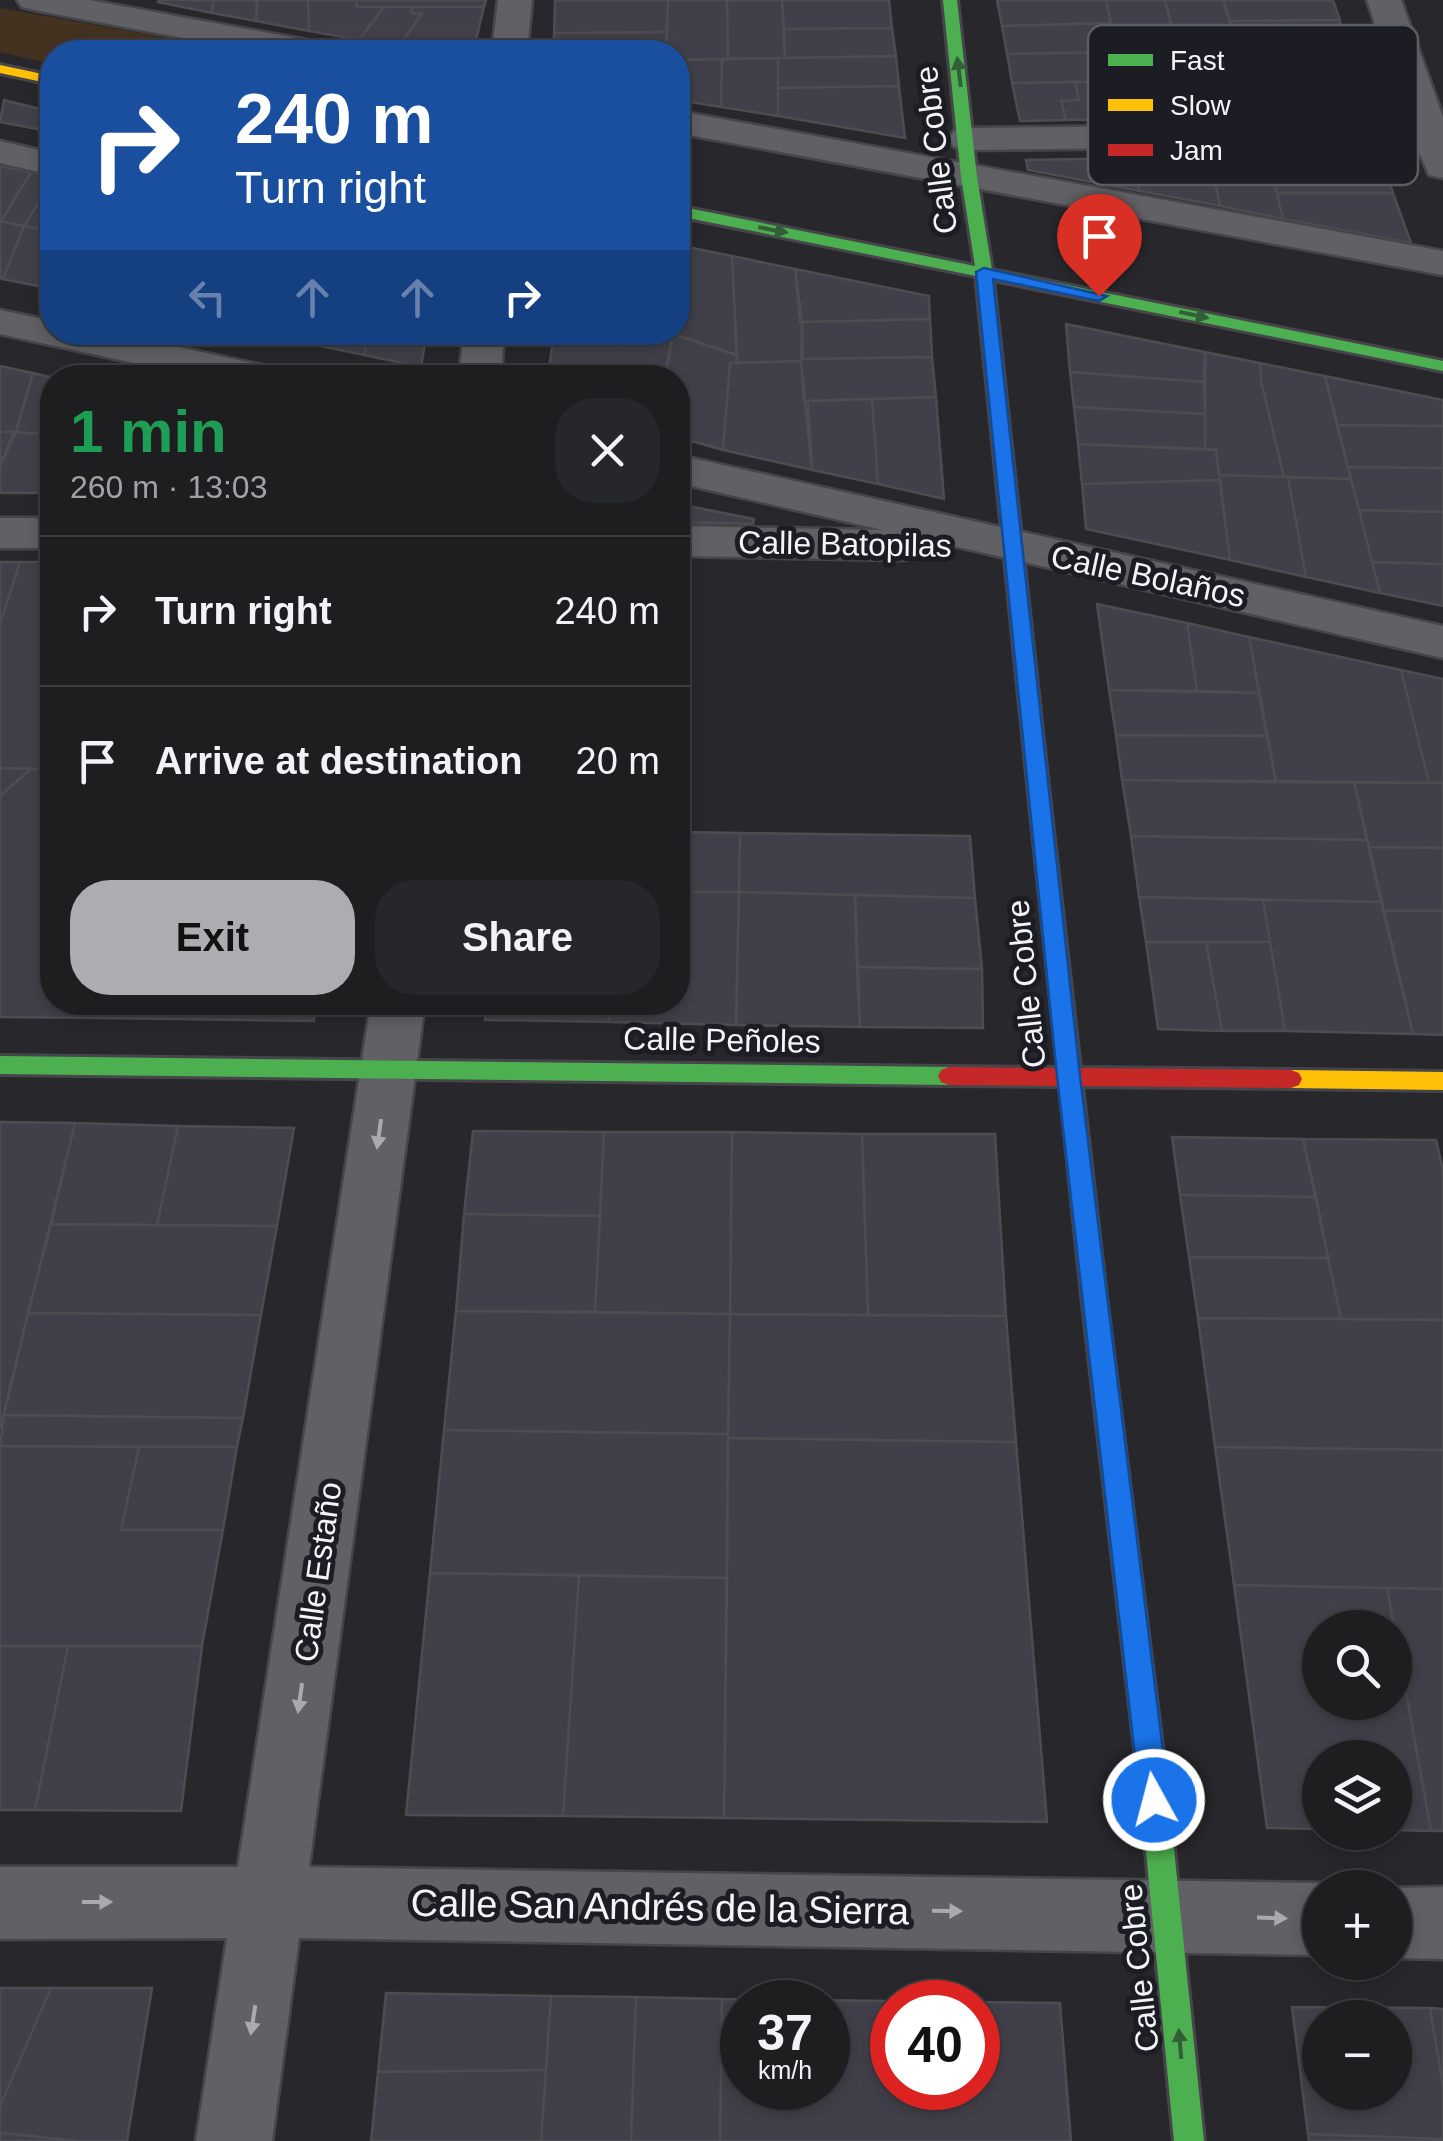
<!DOCTYPE html>
<meta charset="utf-8">
<style>
:root{--surface:#1e1e21;--page:#26272a;--text:#f1f3f6;--muted:#a1a2a5;--line:#3c3c3f;--accent:#acacb1}
body{margin:0;font-family:Helvetica,sans-serif;background:var(--page);color:var(--text);height:100vh;display:flex;flex-direction:column;font-size:38px;white-space:nowrap}
*{box-sizing:border-box;margin:0}
p{font-size:32px;color:var(--muted)}
.icon{flex:none;width:55px;height:55px;fill:none;stroke:currentColor;stroke-width:2;stroke-linecap:round;stroke-linejoin:round}
.map{position:relative;flex:1;overflow:hidden}
.panel{position:absolute;left:40px;top:365px;width:650px;height:650px;display:flex;flex-direction:column;background:var(--surface);border-radius:40px;box-shadow:0 5px 15px #0003,0 0 0 2px var(--line)}
.panel>*{flex:none}
.guide{position:absolute;left:40px;top:40px;width:650px;height:305px;border-radius:40px;box-shadow:0 5px 15px #0003,0 0 0 2px var(--line);background:#1a4fa0;color:#fff;overflow:hidden}
.tools{position:absolute;left:1302px;top:1610px;display:grid;gap:20px}
.tools a{display:grid;place-items:center;width:110px;height:110px;border-radius:50%;background:var(--surface);box-shadow:0 5px 15px #0003,0 0 0 2px var(--line);font-size:50px}
.speed{position:absolute;left:720px;top:1980px;display:flex;gap:20px;font-size:50px;font-weight:700;text-align:center}
.speed>*{display:grid;place-content:center;width:130px;height:130px;border-radius:50%;background:var(--surface);box-shadow:0 5px 15px #0003,0 0 0 2px var(--line);line-height:1}
.speed small{font-size:25px;font-weight:400}
.speed .limit{border:15px solid #d22;background:#fff;color:#111}
.pin{position:absolute;display:grid;place-items:center;width:85px;height:85px;color:#fff;margin:-102px -42px;border-radius:50% 50% 50% 0;rotate:-45deg;box-shadow:0 0 10px #0007}
.pin .icon{rotate:45deg}
.me{position:absolute;width:110px;margin:-55px;rotate:353deg;stroke-linejoin:round;filter:drop-shadow(0 0 8px #0008)}
.turn{display:flex;align-items:center;gap:35px;height:210px;padding:0 30px;font-size:45px}
.turn .icon{width:130px;height:130px;stroke-width:2.5}
.turn b{display:block;font-size:70px;line-height:85px}
.lanes{display:flex;align-items:center;height:95px;padding:0 30px;background:#0003;justify-content:center;gap:50px;direction:ltr}
.lanes .off{opacity:.35}
.round{display:grid;place-items:center;flex:none;width:105px;height:105px;border-radius:40px;background:var(--page)}
.headline{display:flex;align-items:center;justify-content:space-between;height:170px;padding:0 30px}
h1{font-size:60px;font-weight:700;line-height:75px;color:#1e9e55}
.action{display:flex;gap:20px;margin-top:auto;padding:20px 30px}
.action a{flex:1;height:115px;border-radius:40px;background:var(--accent);color:#111;font-size:40px;font-weight:700;line-height:115px;text-align:center}
.action a+a{background:var(--page);color:var(--text)}
ul{padding:0;list-style:none}
li{display:flex;align-items:center;gap:30px;height:150px;padding:0 30px;border-top:2px solid var(--line)}
li div{flex:1}
li b{display:block;font-size:38px}
li em{font-style:normal}
.map>svg:first-child{display:block}
.green{fill:#433220}
.building{fill:#41404a;stroke:#4d4d51;stroke-width:2.5;fill-rule:evenodd}
.lines{fill:none;stroke-linecap:round;stroke-linejoin:round}
.street-casing{stroke:#46464a;stroke-width:5}
.fast-casing{stroke:#46464a;stroke-width:6}
.slow-casing{stroke:#46464a;stroke-width:6}
.jam-casing{stroke:#46464a;stroke-width:6}
.street{fill:#616165;fill-rule:evenodd}
.fast{fill:#4caf50;fill-rule:evenodd}
.slow{fill:#ffc107;fill-rule:evenodd}
.jam{fill:#c62828;fill-rule:evenodd}
.oneway{fill:#325e38}
.oneway2{fill:#aaaaae}
.route{fill:#1a73e8;stroke:#114b97;stroke-width:2.5}
.labels{text-anchor:middle;dominant-baseline:central;stroke-width:10;stroke-linejoin:round;paint-order:stroke}
.street-label{font-size:32px;fill:#f3f3f8;stroke:#1c1c24}
.near-street-label{font-size:38px;fill:#f3f3f8;stroke:#1c1c24}
.key{fill:#1c1c24;stroke:#5c5c64;stroke-width:2.5}
.key-label{font-size:28px;fill:#f3f3f8}
</style>
<div class="map">
<svg width="1443" height="2141" viewBox="0 0 1443 2141">
<rect width="100%" height="100%" fill="#28282c"/>
<path class="green" d="M0 8 247 52H52V64L0 52Z"/>
<path class="building" d="M159 0H213L212 13 158 2Z
M213 0H257L256 21 212 13Z
M257 0H308L309 31 256 21Z
M308 0H356L357 7H384L359 40 309 31Z
M356 0H486L484 7H357Z
M555 0H668L667 32 554 33Z
M668 0H727L728 59 678 60V52H666Z
M727 0H782L785 58 728 59Z
M782 0H889L892 28 784 29Z
M997 0H1106L1111 23 1002 26Z
M1106 0H1165L1178 51 1117 52Z
M1165 0H1223L1238 49 1178 51Z
M1223 0H1333L1340 20 1230 21Z
M384 7H411L412 13 422 14 398 47 359 40Z
M411 7H484L473 52H426L398 47 422 14 412 13Z
M1339 20 1348 48 1238 49 1230 21Z
M1111 23 1117 52 1007 54 1002 26Z
M892 28 896 56 785 58 784 29Z
M667 32 666 52H553L554 33Z
M1117 52 1123 81 1012 83 1007 54Z
M896 56 899 86 778 88V58Z
M778 58V116L721 107 722 59Z
M722 59 721 107 678 100V60Z
M1123 81 1131 119 1066 120 1061 101 1079 100 1075 82Z
M1075 82 1079 100 1061 101 1066 120 1020 121 1012 83Z
M899 86 905 138 778 116V88Z
M4 100 52 112V114L43 130 0 122Z
M1380 153 1393 193H1277L1268 155Z
M1268 155 1283 219 1220 206 1210 156Z
M1210 156 1220 206 1139 191 1137 158Z
M1137 158 1139 191 1028 170 1026 160Z
M0 166 31 172 1 221H0Z
M31 172 52 176V181L24 226 1 221Z
M52 181V232L24 226Z
M1277 193H1393L1411 243 1283 219Z
M0 221 24 226 3 279 0 278Z
M24 226 52 232V289L3 279Z
M678 245 732 256 737 355 673 334 678 332Z
M732 256 795 269 802 322 801 361 737 363Z
M795 269 929 296 930 319 800 322Z
M930 319 932 357 803 359 802 322Z
M1066 324 1205 352 1204 382 1070 372Z
M264 332H320L316 345Z
M320 332H371L364 355 316 345Z
M371 332H427L421 367 364 355Z
M554 332H583L623 347 642 332H673L665 378H580L550 362Z
M583 332H642L623 347Z
M673 334 736 355 737 363H730L723 450 678 437V378H665Z
M1205 352 1260 363 1261 381 1284 477 1219 475 1216 450 1205 449Z
M932 357 936 397 804 401 801 359Z
M801 361 812 470 723 450 730 363Z
M550 362 580 378H548Z
M1260 363 1325 376 1351 479 1284 477 1261 381Z
M0 366 33 373 16 432H0Z
M1070 372 1204 382 1205 414 1074 407Z
M33 373 54 378 52 435 16 432Z
M1325 376 1443 400V426L1337 425Z
M936 397 944 499 878 484 872 399Z
M872 399 878 484 812 470 808 401Z
M1074 407 1205 414V449L1078 444Z
M1337 425 1443 426V468L1348 467Z
M0 432H14L0 466Z
M16 432 52 435V493H0V466Z
M1078 444 1216 450 1220 480 1082 484Z
M1348 467 1443 468V512L1359 510Z
M1219 475 1288 477 1306 577 1230 560Z
M1288 477 1351 479 1380 593 1306 577Z
M1220 480 1230 560 1086 529 1082 484Z
M678 504 754 519 753 524 678 522Z
M1359 510 1443 512V564L1372 562Z
M0 562H20L0 624Z
M20 562H52V751L47 769 0 768V624Z
M1372 562 1443 564V606L1380 593Z
M1097 604 1187 623 1197 691 1109 690Z
M1187 623 1249 637 1259 693 1197 691Z
M1249 637 1401 670 1429 783 1276 782Z
M1401 670 1443 679V783H1429Z
M1109 690 1259 693 1267 736 1116 735Z
M1116 735 1267 736 1276 782 1122 780Z
M0 768 31 769 0 796Z
M31 769H52V1002H104L100 1018 0 1017V796Z
M1122 780 1354 782 1367 840 1131 836Z
M1354 782 1443 783V848L1369 847Z
M678 832 740 833 739 892H678Z
M740 833 970 836 975 898 739 892Z
M1131 836 1367 840 1381 902 1139 897Z
M1369 847 1443 848V911H1384Z
M678 892H739L736 1025 609 1022 610 1002H678Z
M739 892 855 895 860 1027 736 1025Z
M855 895 975 898 982 969 857 967Z
M1139 897 1263 900 1270 942H1146Z
M1263 900 1381 902 1413 1034 1285 1031Z
M1384 911H1443V1035L1413 1034Z
M1146 942H1206L1222 1031 1158 1029Z
M1206 942H1270L1285 1031H1222Z
M857 967 982 969 983 1028 860 1027Z
M104 1002H317L314 1021 100 1018Z
M487 1002H610L609 1022 485 1020Z
M0 1122 75 1123 0 1429Z
M75 1123 178 1126 157 1225 51 1224Z
M178 1126 294 1128 277 1226 157 1225Z
M473 1131 604 1132 600 1216 464 1214Z
M604 1132H732L730 1314 595 1312Z
M732 1132 862 1134 868 1315 730 1314Z
M862 1134H995L1006 1316 868 1315Z
M1172 1137 1303 1139 1316 1197 1180 1195Z
M1303 1139 1436 1140 1443 1170V1320L1341 1319Z
M1180 1195 1316 1197 1328 1258 1189 1257Z
M464 1214 600 1216 595 1312 456 1311Z
M51 1224 277 1226 261 1315 28 1313Z
M1189 1257 1328 1258 1341 1319 1198 1318Z
M456 1311 730 1314 728 1434 444 1430Z
M28 1313 261 1315 243 1418 4 1415Z
M730 1314 1006 1316 1016 1442 728 1438Z
M1198 1318 1443 1320V1450L1215 1447Z
M4 1415 243 1418 237 1447 0 1446Z
M444 1430 728 1434 727 1578 430 1573Z
M728 1438 1016 1442 1047 1822 724 1818Z
M0 1446 139 1447 121 1530H223L202 1646H0Z
M139 1447H237L223 1530H121Z
M1215 1447 1443 1450V1589L1234 1585Z
M430 1573 579 1575 563 1816 406 1815Z
M579 1575 727 1578 724 1818 563 1816Z
M1234 1585 1387 1588 1394 1628H1320V1702H1395V1631L1431 1831 1395 1830V1758H1320V1829L1267 1828Z
M1387 1588 1443 1589V1831H1431Z
M0 1646H68L35 1810H0Z
M68 1646H202L181 1811 35 1810Z
M0 1988H51L0 2106Z
M51 1988H152L127 2141H77L0 2133V2106Z
M386 1993 551 1996 546 2070 378 2072Z
M551 1996 636 1997 631 2141H541Z
M636 1997 722 1999 720 2141H631Z
M722 1999 1060 2003 1071 2141H720ZM742 2002H828V2088H742ZM892 2002H978V2088H892Z
M1292 2007 1430 2008 1443 2086V2139L1308 2134ZM1320 2018H1395V2092H1320Z
M1430 2008 1443 2009V2086Z
M546 2070 541 2141H371L378 2072Z
M0 2133 77 2141H0Z
M1308 2134 1443 2139V2141H1309Z"/>
<g class="lines">
<defs>
<path id="street" d="M17 0H89L312 41 325 44 330 52H258L34 10 22 7Z
M498 0H532L527 52H492Z
M1367 0H1401L1443 117V178L1429 175 1416 145 967 150 954 147 948 139 954 131 967 128 1408 123Z
M678 111 1443 251V275L678 133Z
M0 141 52 153V175L0 163Z
M0 310 52 321V332H108L280 369 285 378H203L0 334Z
M464 332H504L501 378H459Z
M678 455 1443 626V658L923 539 926 545 920 555 904 560 678 556V526L883 530 678 483Z
M0 518H52V548H0Z
M371 1002H425L309 1867 1320 1883 1330 1888H1320V1955L299 1938 272 2141H196L227 1938 0 1939V1867H238Z
M1443 1887V1959L1395 1958 1392 1888Z"/>
<path id="fast" d="M943 0H957L977 177 992 270 1443 361V371L993 280 1050 804 1040 811 1030 804 976 276 678 216V206L975 266 961 177Z
M0 1056 949 1067 957 1070 960 1076 957 1082 949 1085 0 1074Z
M1156 1796 1166 1800 1170 1810 1204 2141H1174L1142 1810 1146 1800Z"/>
<path id="slow" d="M0 65 52 76V84L0 73Z
M1291 1070 1443 1072V1090L1291 1088 1283 1085 1280 1079 1283 1073Z
M1094 1285 1103 1289 1106 1296 1170 1810 1166 1820 1156 1824 1146 1820 1142 1810 1082 1296 1085 1289Z"/>
<path id="jam" d="M1040 797 1050 804 1080 1068 1291 1070 1299 1073 1302 1079 1299 1085 1291 1088 1082 1086 1106 1296 1103 1303 1094 1307 1085 1303 1082 1296 1060 1086 949 1085 941 1082 938 1076 941 1070 949 1067 1058 1068 1030 804Z"/>
</defs>
<use href="#street" class="street-casing"/>
<use href="#fast" class="fast-casing"/>
<use href="#slow" class="slow-casing"/>
<use href="#jam" class="jam-casing"/>
<use href="#street" class="street"/>
<use href="#fast" class="fast"/>
<use href="#slow" class="slow"/>
<use href="#jam" class="jam"/>
</g>
<defs><path id="oneway-solid" d="M-6-.8H1V-3.2L6.5 0L1 3.2V.8H-6Z" transform="scale(2.5)"/></defs>
<g class="oneway">
<use href="#oneway-solid" transform="translate(959 72) rotate(-97)"/>
<use href="#oneway-solid" transform="translate(773 230) rotate(11)"/>
<use href="#oneway-solid" transform="translate(1194 315) rotate(12)"/>
<use href="#oneway-solid" transform="translate(1180 2044) rotate(-95)"/>
</g>
<g class="oneway2">
<use href="#oneway-solid" transform="translate(379 1134) rotate(98)"/>
<use href="#oneway-solid" transform="translate(300 1698) rotate(98)"/>
<use href="#oneway-solid" transform="translate(97 1902)"/>
<use href="#oneway-solid" transform="translate(947 1911) rotate(1)"/>
<use href="#oneway-solid" transform="translate(1272 1918) rotate(2)"/>
<use href="#oneway-solid" transform="translate(253 2020) rotate(99)"/>
</g>
<path class="route" d="M984 268 1107 296 1099 301 993 279 1080 1076 1169 1800 1164 1810 1154 1814 1144 1810 1140 1800 1057 1076 976 272Z"/>
<g class="labels">
<g class="street-label">
<text transform="translate(936 150) rotate(-97)">Calle Cobre</text>
<text transform="translate(845 544) rotate(1)">Calle Batopilas</text>
<text transform="translate(1148 576) rotate(12)">Calle Bolaños</text>
<text transform="translate(1026 984) rotate(-96)">Calle Cobre</text>
<text transform="translate(722 1040) rotate(1)">Calle Peñoles</text>
<text transform="translate(318 1572) rotate(-82)">Calle Estaño</text>
<text transform="translate(1139 1968) rotate(-96)">Calle Cobre</text>
</g>
<g class="near-street-label">
<text transform="translate(660 1907) rotate(1)">Calle San Andrés de la Sierra</text>
</g>
</g>
<rect x="1088" y="25" width="330" height="160" rx="15" class="key"/>
<rect x="1108" y="54" width="45" height="12" fill="#4caf50"/>
<rect x="1108" y="99" width="45" height="12" fill="#ffc107"/>
<rect x="1108" y="144" width="45" height="12" fill="#c62828"/>
<g class="key-label">
<text x="1170" y="70">Fast</text>
<text x="1170" y="115">Slow</text>
<text x="1170" y="160">Jam</text>
</g>
</svg>
<div class="tools">
<a><svg class="icon" aria-label="search" viewBox="0 0 24 24"><circle cx="10" cy="10" r="6"/><path d="M15 15l6 6"/></svg></a>
<a><svg class="icon" aria-label="layers" viewBox="0 0 24 24"><path d="M12 4l9 5-9 5-9-5zM3 14l9 5 9-5"/></svg></a>
<a>+</a>
<a>−</a>
</div>
<div class="speed"><div>37<small>km/h</small></div><div class="limit">40</div></div>
<div class="pin" style="left:1099px;top:296px;background:#d93025"><svg class="icon" aria-label="arrive" viewBox="0 0 24 24"><path d="M6 21V4h12l-3 4 3 4H6"/></svg></div>
<svg class="me" style="left:1154px;top:1800px" viewBox="-20 -20 40 40"><circle r="17" fill="#1a73e8" stroke="#fff" stroke-width="3"/><path d="M0-11L8 9 0 5-8 9z" fill="#fff"/></svg>
<div class="guide">
<div class="turn"><svg class="icon" aria-label="right" viewBox="0 0 24 24"><path d="M7 20v-9h11M14 6l5 5-5 5"/></svg><div><b>240 m</b>Turn right</div></div>
<div class="lanes"><svg class="icon off" aria-label="left" viewBox="0 0 24 24"><path d="M17 20v-9H6M10 6l-5 5 5 5"/></svg><svg class="icon off" aria-label="ahead" viewBox="0 0 24 24"><path d="M12 20V5M6 11l6-6 6 6"/></svg><svg class="icon off" aria-label="ahead" viewBox="0 0 24 24"><path d="M12 20V5M6 11l6-6 6 6"/></svg><svg class="icon" aria-label="right" viewBox="0 0 24 24"><path d="M7 20v-9h11M14 6l5 5-5 5"/></svg></div>
</div>
<section class="panel">
<div class="headline"><div><h1>1 min</h1><p>260 m · 13:03</p></div><a class="round"><svg class="icon" aria-label="close" viewBox="0 0 24 24"><path d="M6 6l12 12M18 6L6 18"/></svg></a></div>
<ul>
<li><svg class="icon" aria-label="right" viewBox="0 0 24 24"><path d="M7 20v-9h11M14 6l5 5-5 5"/></svg><div><b>Turn right</b></div><em>240 m</em></li>
<li><svg class="icon" aria-label="arrive" viewBox="0 0 24 24"><path d="M6 21V4h12l-3 4 3 4H6"/></svg><div><b>Arrive at destination</b></div><em>20 m</em></li>
</ul>
<div class="action"><a>Exit</a><a>Share</a></div>
</section>
</div>
